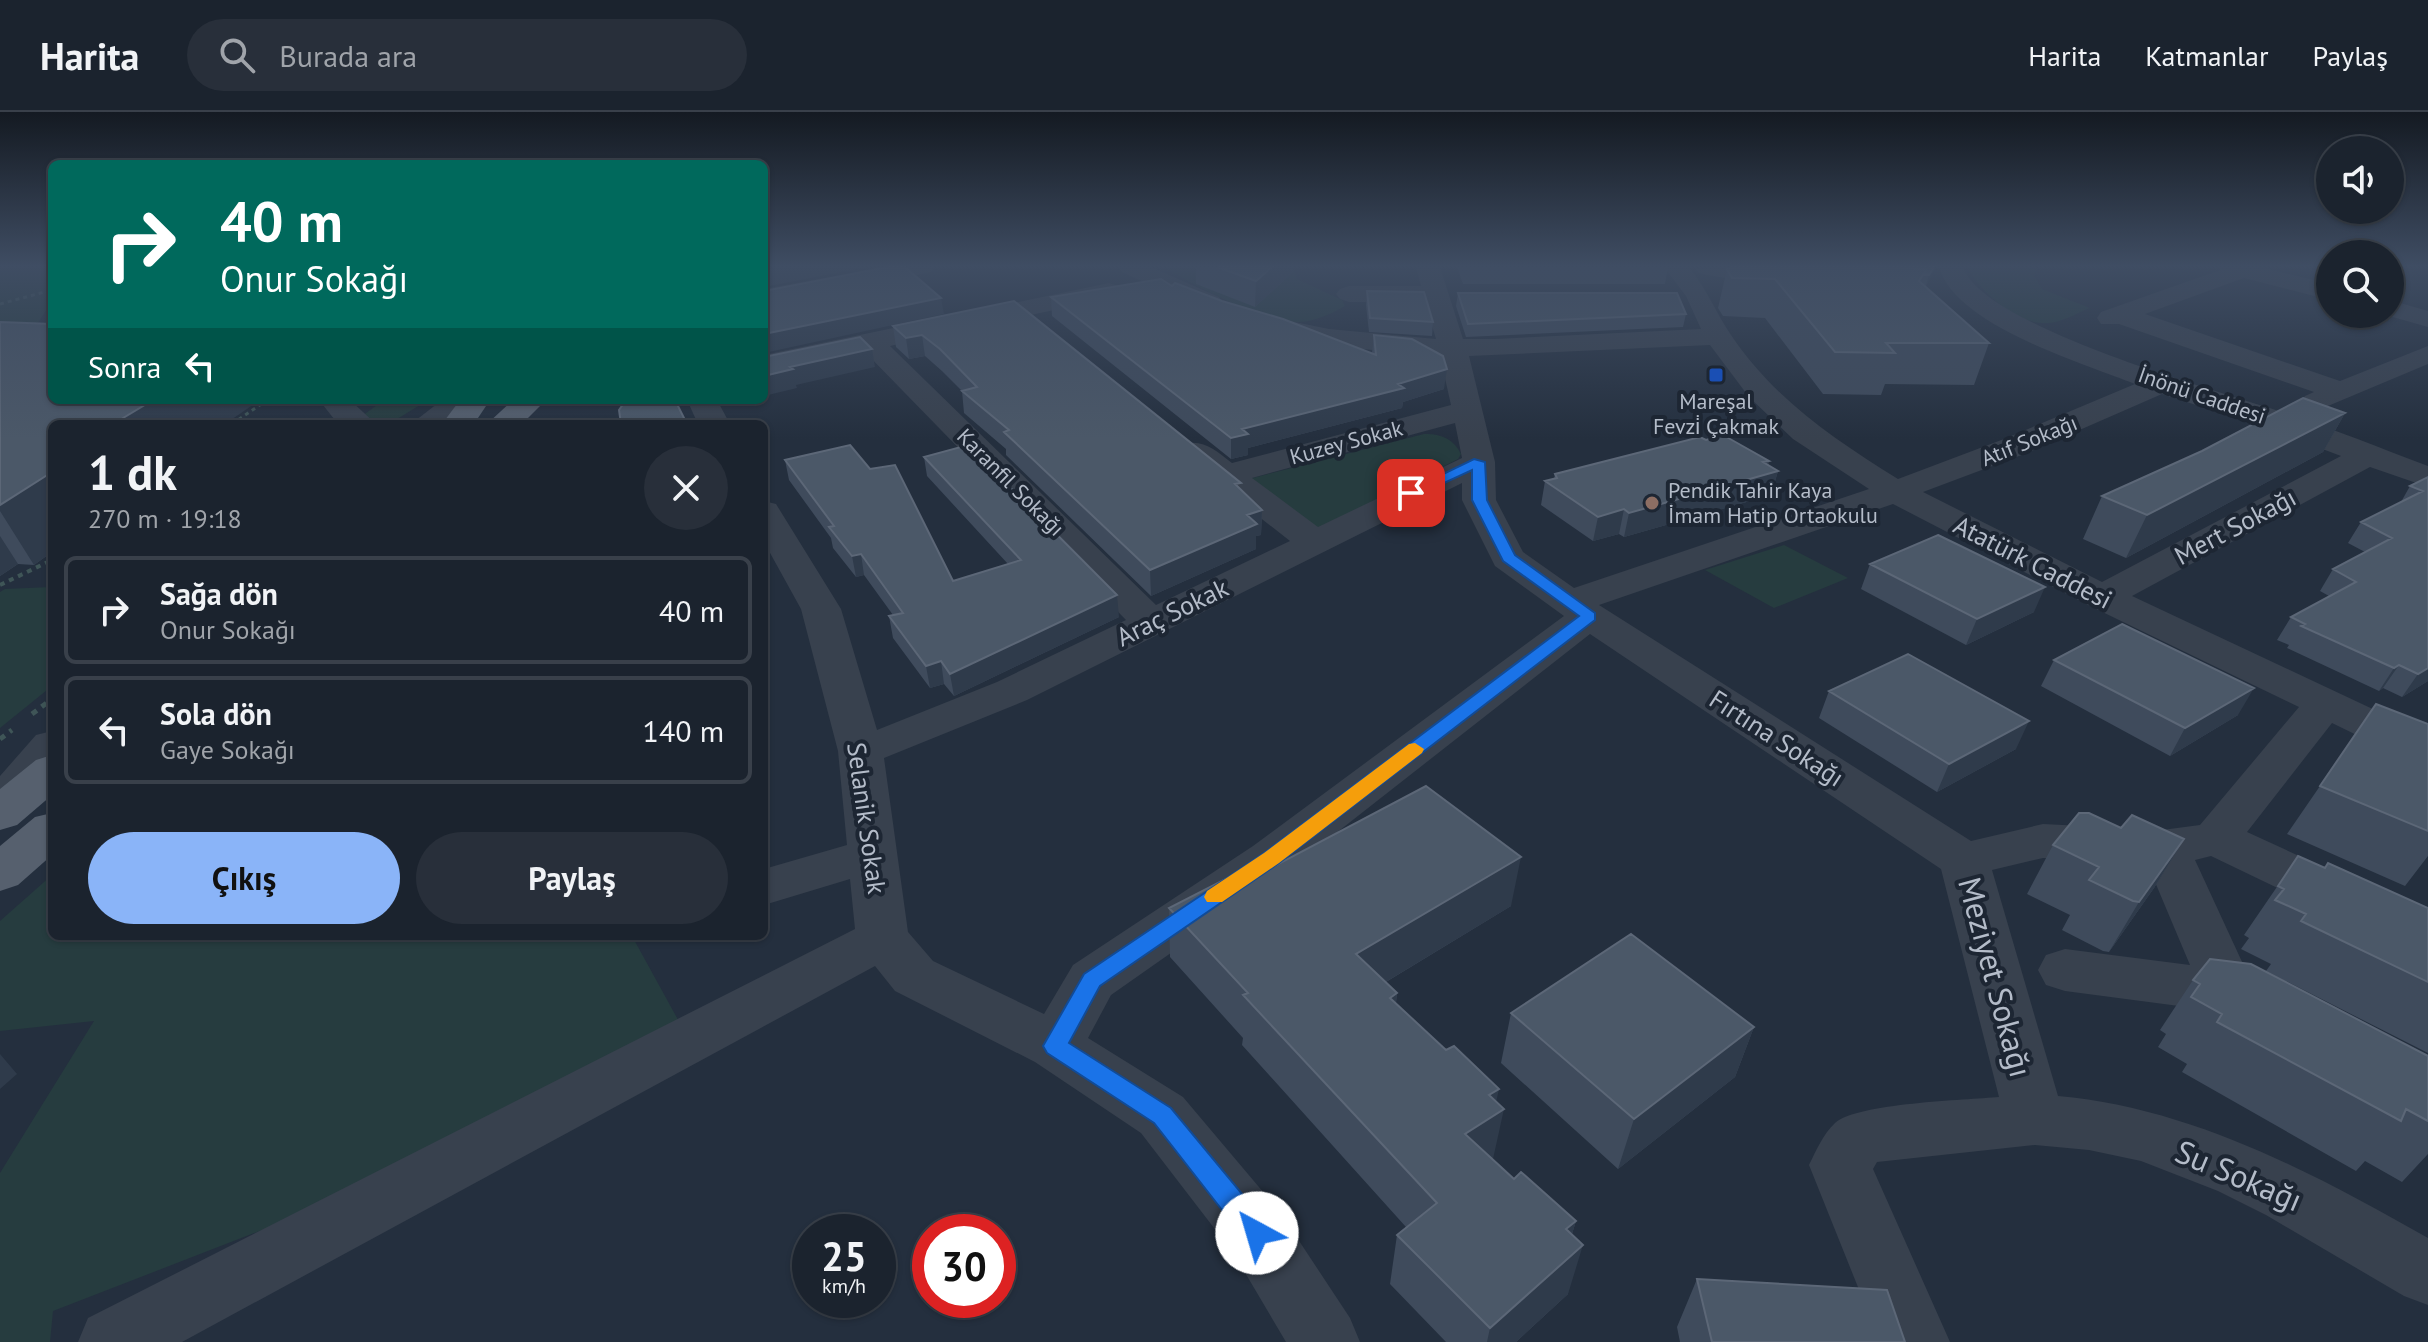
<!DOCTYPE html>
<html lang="tr">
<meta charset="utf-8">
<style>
:root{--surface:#1b232e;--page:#282f3a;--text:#f1f3f6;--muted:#a0a4aa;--line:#39404a;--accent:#8ab4f8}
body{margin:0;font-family:"PT Sans",sans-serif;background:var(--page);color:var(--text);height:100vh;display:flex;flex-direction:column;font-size:30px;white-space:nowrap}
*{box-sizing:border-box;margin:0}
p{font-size:26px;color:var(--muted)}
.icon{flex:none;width:44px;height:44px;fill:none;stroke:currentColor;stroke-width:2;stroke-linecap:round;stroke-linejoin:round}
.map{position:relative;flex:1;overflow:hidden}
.details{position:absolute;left:48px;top:308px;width:720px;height:520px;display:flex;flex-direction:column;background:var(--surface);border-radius:12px;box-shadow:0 2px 6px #0004,0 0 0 2px var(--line)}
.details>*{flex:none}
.guide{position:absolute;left:48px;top:48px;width:720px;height:244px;border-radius:12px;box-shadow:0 2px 6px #0004,0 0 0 2px var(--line);background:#00695c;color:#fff;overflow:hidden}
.fabs{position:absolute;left:2316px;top:24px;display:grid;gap:16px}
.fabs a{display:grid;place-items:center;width:88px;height:88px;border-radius:50%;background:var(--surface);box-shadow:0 2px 6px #0004,0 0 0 2px var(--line);font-size:40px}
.speed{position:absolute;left:792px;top:1102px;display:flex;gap:16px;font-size:40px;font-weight:700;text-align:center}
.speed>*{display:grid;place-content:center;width:104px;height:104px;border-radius:50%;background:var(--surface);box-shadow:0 2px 6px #0004,0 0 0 2px var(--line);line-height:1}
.speed small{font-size:20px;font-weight:400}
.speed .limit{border:12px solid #d22;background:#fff;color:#111}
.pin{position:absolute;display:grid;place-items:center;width:68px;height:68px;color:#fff;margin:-34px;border-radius:16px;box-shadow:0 4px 12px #0006}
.me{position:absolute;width:88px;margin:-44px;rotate:321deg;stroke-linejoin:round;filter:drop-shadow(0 0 6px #0008)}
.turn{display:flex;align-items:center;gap:28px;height:168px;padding:0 40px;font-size:36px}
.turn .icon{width:104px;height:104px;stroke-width:2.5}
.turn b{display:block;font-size:56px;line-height:68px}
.then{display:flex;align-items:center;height:76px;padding:0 40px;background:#0003;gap:16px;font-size:30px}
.round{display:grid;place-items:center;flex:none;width:84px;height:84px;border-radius:42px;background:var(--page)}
.headline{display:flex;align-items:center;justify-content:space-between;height:136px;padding:0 40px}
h1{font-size:48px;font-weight:800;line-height:60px}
.primary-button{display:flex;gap:16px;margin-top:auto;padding:16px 40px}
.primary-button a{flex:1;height:92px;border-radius:48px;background:var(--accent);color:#111;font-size:32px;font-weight:800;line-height:92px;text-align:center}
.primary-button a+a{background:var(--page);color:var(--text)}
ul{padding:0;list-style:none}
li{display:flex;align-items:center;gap:24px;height:108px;margin:0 16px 12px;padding:0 24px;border:4px solid var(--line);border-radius:12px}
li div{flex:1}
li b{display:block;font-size:30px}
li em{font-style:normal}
header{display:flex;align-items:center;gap:48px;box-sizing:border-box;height:112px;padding:0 40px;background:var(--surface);border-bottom:2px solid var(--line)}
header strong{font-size:38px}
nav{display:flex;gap:44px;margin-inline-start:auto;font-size:28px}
.search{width:560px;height:72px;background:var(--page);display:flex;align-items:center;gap:20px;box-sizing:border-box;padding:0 28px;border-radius:44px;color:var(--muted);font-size:30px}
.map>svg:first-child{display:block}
.green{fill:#263c3f}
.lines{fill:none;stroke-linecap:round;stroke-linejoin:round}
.path-far2{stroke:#3f5557;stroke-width:3;stroke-dasharray:4 4;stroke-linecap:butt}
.path-far1{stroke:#3f5557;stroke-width:4;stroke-dasharray:5 5;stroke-linecap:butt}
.path{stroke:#3f5557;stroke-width:5;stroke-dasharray:6 6;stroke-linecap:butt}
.minor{fill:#38414e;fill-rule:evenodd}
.major{fill:#56606e;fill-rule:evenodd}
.wall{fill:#3f4b5c}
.shaded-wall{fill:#2f3b4b}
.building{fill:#4b5868;stroke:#5c6777;stroke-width:2}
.route{fill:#1a73e8;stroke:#114b97;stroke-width:2}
.slow{fill:#f59e0b}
.transit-dot{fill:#1a4fb4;stroke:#1d2633;stroke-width:3}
.education-dot{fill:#8d6e63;stroke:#1d2633;stroke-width:3}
.labels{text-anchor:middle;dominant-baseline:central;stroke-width:8;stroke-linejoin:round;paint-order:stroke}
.far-street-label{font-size:22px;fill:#b4bcc9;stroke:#1d2633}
.far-poi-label{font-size:22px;fill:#b4bcc9;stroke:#1d2633}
.street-label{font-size:26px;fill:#b4bcc9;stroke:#1d2633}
.near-street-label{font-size:32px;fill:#b4bcc9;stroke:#1d2633}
</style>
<header>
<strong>Harita</strong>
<div class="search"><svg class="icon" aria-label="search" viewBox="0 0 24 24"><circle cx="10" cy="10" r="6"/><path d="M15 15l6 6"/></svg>Burada ara</div>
<nav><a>Harita</a><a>Katmanlar</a><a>Paylaş</a></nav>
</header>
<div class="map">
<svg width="2428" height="1230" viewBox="0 0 2428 1230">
<rect width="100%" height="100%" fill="#242f3e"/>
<path class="green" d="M0 155H52V189L27 228 0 229Z
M1166 155H1293L1297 167 1342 188 1345 194C1331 202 1314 210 1298 210 1269 212 1190 173 1166 155Z
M1966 155H2037L2034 164 2042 177 2090 196C2077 201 2061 211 2048 211 2015 213 1982 180 1966 155Z
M384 288H428L389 312H351Z
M1424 322C1440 321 1454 327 1461 342L1458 347 1316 419 1241 369Z
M1784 433 1848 466 1774 496 1705 458Z
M52 475V574L0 616V480L5 477Z
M52 763V824H632L682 915 306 1101 53 1199 50 1230H0V1061L94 909 0 919V809Z"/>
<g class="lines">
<path class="path-far2" d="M0 192 52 178
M232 312 267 288"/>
<path class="path-far1" d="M0 473 52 448"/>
<path class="path" d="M32 602 52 587
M0 627 12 618"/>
<path class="minor" d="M883 155H934L931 160 922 162 764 193V177Z
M1119 155H1151L1219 185 1223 191 1219 197H1201L1122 160Z
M1416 155H1440L1463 227H1495L1701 217 1686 184 1664 155H1689C1708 179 1715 199 1731 223 1774 287 1834 327 1898 367L2004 327 2135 272C2082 251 1955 213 1939 155H1963C1983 215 2222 280 2285 301 2333 317 2380 336 2428 354V375L2370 355 2132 484 2428 623V654L2412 650 2332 611 2247 720 2428 803V845L2409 839 2211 744 2195 748 2249 865 2265 873 2273 888 2265 903 2245 910 2217 899 2065 879 2046 873 2038 858 2046 843 2065 837 2190 853 2147 751 2043 746 1992 758 2058 984C2192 996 2313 1061 2428 1126V1193L2404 1184 2266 1103 2218 1079 2141 1049 2089 1038 2035 1033 1877 1050 1873 1057 1950 1230H1880L1809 1053C1816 1039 1823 1022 1835 1011 1857 991 1966 988 1999 985L1941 757 1590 522 1289 758 1111 883 1088 926 1183 985 1280 1100 1350 1206 1360 1230H1286L1234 1142 1141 1021 1035 950 895 879 875 854 182 1230H78L88 1206 855 817 850 767 764 793V757L847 733 838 639 801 497 764 430V389L776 392 841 497 877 618 997 570 1126 508 864 239 764 261V243L1109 171 1118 174 1122 179 1118 184 890 234 1156 493 1290 429 1184 346 1179 339 1184 332C1204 327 1216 339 1232 351L1451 293 1440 244 1329 234 1265 220 1261 214 1265 208 1275 206 1329 217 1436 227 1425 190H1349L1340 187 1336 182 1340 177 1349 174H1421ZM1710 233 1749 285 1793 327 1869 377 1574 476 1523 440 1496 388 1495 350 1469 244ZM2162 282 2264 315 2341 344 2102 470 1923 380 2027 341ZM1455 311 1462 346 1318 415 1252 366ZM1462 371V388L1495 454 1564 504 1253 734 1073 853 1044 902 933 849 908 820 884 646 1027 588ZM1893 392 2088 493 2299 595 2200 713 2162 718 2043 712 1971 729 1599 493Z
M1750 155 1796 163 1800 168 1796 173 1787 176 1707 163 1698 161 1695 156Z
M2218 155H2260L2330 172V188L2244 166 2145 202 2340 269 2428 234V252L2316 299 2305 296 2301 290 2305 284 2314 280 2119 212H2101L2097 206 2101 200 2220 158Z
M2390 188 2428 199V215L2382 202H2390Z
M326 288H350L376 312H338L323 293Z
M442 288H477L448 312H411Z
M687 288H717L730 312H698Z
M52 619V662L17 705 0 710V664L36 623Z"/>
<path class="major" d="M460 288H490L474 312H442Z
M513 288H546L522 312H487Z
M52 643V683L17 713 0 718V677L36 648Z
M52 701V743L18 773 0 779V734L35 705Z"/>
</g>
<path class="wall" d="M1196 155H1294V159L1255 195 1196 172Z
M1457 155H1668L1665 172H1463Z
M1730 155H1935L1926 174 1989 231 1974 273 1885 272 1881 283 1823 282 1765 206 1723 204 1718 196 1727 157Z
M1172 174 1222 189 1372 241 1374 223 1444 277 1403 290 1402 296 1248 336V343L1231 347 1052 204 1051 185Z
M1367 179 1433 210 1432 224 1369 220 1366 193Z
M1458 181 1686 202 1683 215 1466 225 1456 194Z
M1014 189 1241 378 1262 398 1261 423 1256 424V437L1151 484 1006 343V337L964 301 962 279 942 259 925 244 909 247 896 235 893 214Z
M0 210 52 312V440L34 453 18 452 0 464Z
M2345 301 2323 340 2126 446 2083 427 2102 384Z
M1706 328 1769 349 1768 353 1778 359 1771 383 1624 425 1619 422 1593 429 1541 393 1545 369 1554 367 1555 362Z
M924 345 1119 505 954 584 944 572 930 576 893 526 889 504 893 503 864 463 856 465 833 436 831 426 789 368 785 348 953 469 1008 452 927 364Z
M2428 365V569L2402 585 2383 576 2379 579 2287 536 2289 533 2277 528 2291 505 2329 484 2320 479 2333 457 2365 440 2348 431 2361 410 2401 390 2410 374Z
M1870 452 2034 500 1966 533 1861 477Z
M2054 548 2238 603 2170 644 2041 574Z
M1829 579 2016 637 1937 680 1819 606Z
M2428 612V744L2405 774 2287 722 2320 674Z
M2184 727 2154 776 2109 840 2103 839 2062 818 2070 803 2027 782 2053 733Z
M2298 744 2324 756 2428 796V941L2266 859 2271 852 2241 837 2249 826 2244 823Z
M1265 759 1511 794 1386 870 1397 881 1396 891 1496 989 1492 1047 1514 1067 1576 1109 1572 1122 1568 1182 1516 1230H1446L1390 1172 1397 1123 1406 1115 1242 933 1243 926 1170 845 1169 796Z
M2193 868 2428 944V1042L2402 1070 2365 1049 2356 1059 2182 960 2187 952 2158 935 2166 922 2160 918Z
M1511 901 1754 915 1735 965 1618 1057 1501 951Z
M1697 1167 1905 1230H1680L1677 1215Z"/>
<path class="shaded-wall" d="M778 155H867L764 175V158Z
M1272 155H1294V159L1255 195 1256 169Z
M1934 155H1935L1933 161 1925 176 1929 163Z
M941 186 944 202 764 241V222Z
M922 223 925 244 909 247 906 226Z
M872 237 875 255 796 273 797 276 764 284V264L790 255Z
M1447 257 1444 277 1403 290 1402 296 1248 336V343L1231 347V326L1242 317Z
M153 288H260L225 312H113Z
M2345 301 2323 340 2126 446 2147 403Z
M1769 349 1765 363 1778 359 1771 383 1624 425 1629 401Z
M52 360V440L34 453 0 399V393Z
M1624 397 1619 422 1593 429 1598 405Z
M1262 398 1261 423 1256 424V437L1151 484 1150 458 1247 403Z
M0 424 18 452 0 464Z
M861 442 864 463 856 465 852 444Z
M2045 475 2034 500 1966 533 1977 507Z
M1117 483 1119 505 954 584 950 562Z
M941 549 944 572 930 576 926 554Z
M2399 553 2383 576 2379 579 2394 556Z
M2428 556V569L2402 585 2418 562Z
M2254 576 2238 603 2170 644 2185 616Z
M2029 609 2016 637 1937 680 1949 652Z
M2184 727 2154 776 2109 840 2139 790Z
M1521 745 1511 794 1351 891 1356 842Z
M1397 881 1391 931 1390 886Z
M1754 915 1735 965 1618 1057 1634 1007Z
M0 942 17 962 0 977Z
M1499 977 1493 1004 1504 997 1493 1047 1465 1022 1489 983Z
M1576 1109 1563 1151 1583 1133 1568 1182 1516 1230H1487L1490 1216 1566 1117Z"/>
<path class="building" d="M888 155H905L941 186 764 222V179Z
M1217 155H1272L1256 169Z
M1730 155H1904L1926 158 1919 169 1989 231H1886L1895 241 1835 240 1775 167 1732 166 1727 157Z
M1904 155H1934L1929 163 1924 162 1926 158Z
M1161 167 1172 174 1175 171 1222 189 1283 207 1376 243 1374 223 1412 227 1443 244 1447 257 1398 272 1404 276 1242 317 1248 322 1231 326 1051 185Z
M1367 179 1424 180 1433 210 1370 206Z
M1458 181H1677L1686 202 1468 212Z
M1014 189 1241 371 1235 372 1262 398 1247 403 1257 412 1150 458 1004 320 1009 318 962 279 977 275 940 237 922 223 906 226 893 214Z
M0 210 52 212V288H153L113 312H52V360L0 393Z
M860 225 872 237 790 255 793 257 764 264V245Z
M2303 286 2345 301 2147 403 2102 384 2202 339Z
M626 288H675L687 312H621L619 298Z
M1723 323 1769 349 1763 350 1778 359 1629 401 1624 397 1598 405 1545 369 1557 366 1555 362 1700 325 1706 328Z
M850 333 870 357 895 353 953 469 1021 448 924 345 968 333 1117 483 950 562 941 549 926 554 889 504 903 501 861 442 852 444 829 415 834 414 785 348Z
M2428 365V556L2418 562 2399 553 2394 556 2301 514 2305 512 2291 505 2356 470 2333 457 2392 426 2361 410 2423 379 2410 374Z
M1938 423 2045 475 1977 507 1870 452Z
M2122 512 2254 576 2185 616 2054 548Z
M1908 542 2029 609 1949 652 1829 579Z
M2376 592 2428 612V719L2320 674Z
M1426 674 1521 745 1356 842 1397 881 1390 886 1446 938 1454 934 1499 977 1489 983 1504 997 1465 1022 1514 1067 1521 1060 1576 1109 1566 1117 1583 1133 1490 1216 1397 1123 1437 1091 1243 883 1248 881 1169 796 1257 751 1265 759Z
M2079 701H2089L2121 716 2132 703 2184 727 2139 790 2133 789 2089 768 2099 755 2053 733Z
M2298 744 2325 756 2328 751 2428 796V870L2301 809 2306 802 2275 788 2284 777 2278 774Z
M1631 822 1754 915 1634 1007 1511 901Z
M2210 847 2251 852 2428 944V1009L2406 997 2401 1009 2217 910 2222 902 2191 885 2200 872 2193 868Z
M1697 1167 1887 1178 1905 1230H1712Z"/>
<linearGradient id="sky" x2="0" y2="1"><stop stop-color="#141a22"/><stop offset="0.47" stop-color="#3f4d63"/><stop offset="1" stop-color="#3f4d63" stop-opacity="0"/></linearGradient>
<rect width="2428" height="327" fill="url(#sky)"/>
<path class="route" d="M1474 347 1485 350 1487 388 1515 443 1595 501V508L1279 751 1100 874 1069 931 1171 996 1267 1112 1270 1121 1267 1130 1257 1133 1247 1130 1154 1011 1047 941 1043 934 1084 862 1264 741 1579 504 1503 449 1472 388V358L1416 384 1411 385 1404 381Z"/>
<path class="slow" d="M1415 631 1424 637 1422 641 1279 751 1222 790H1207L1204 785 1207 779 1264 741 1409 632Z"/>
<rect class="transit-dot" x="1708" y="255" width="16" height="16" rx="4"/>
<circle class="education-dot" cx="1652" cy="391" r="8"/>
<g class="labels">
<g class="far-street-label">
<text transform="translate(2202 283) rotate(19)">İnönü Caddesi</text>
<text transform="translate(2029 328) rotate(-22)">Atıf Sokağı</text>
<text transform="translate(1346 330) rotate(-15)">Kuzey Sokak</text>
<text transform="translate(1011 370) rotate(45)">Karanfil Sokağı</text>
</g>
<g class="far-poi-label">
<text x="1716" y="289">Mareşal<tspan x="1716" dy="25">Fevzi̇ Çakmak</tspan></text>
<text x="1668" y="378" text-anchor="start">Pendik Tahir Kaya<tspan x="1668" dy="25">İmam Hatip Ortaokulu</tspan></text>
</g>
<g class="street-label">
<text transform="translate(2235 414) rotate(-28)">Mert Sokağı</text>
<text transform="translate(2033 450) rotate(27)">Atatürk Caddesi</text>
<text transform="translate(1172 500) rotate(-26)">Araç Sokak</text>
<text transform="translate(1777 626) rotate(33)">Fırtına Sokağı</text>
<text transform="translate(867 706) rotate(82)">Selanik Sokak</text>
</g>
<g class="near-street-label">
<text transform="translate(1996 865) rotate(75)">Meziyet Sokağı</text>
<text transform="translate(2239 1063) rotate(23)">Su Sokağı</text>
</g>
</g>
</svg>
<div class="fabs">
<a><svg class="icon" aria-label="sound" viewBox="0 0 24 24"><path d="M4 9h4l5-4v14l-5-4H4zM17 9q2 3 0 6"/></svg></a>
<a><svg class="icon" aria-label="search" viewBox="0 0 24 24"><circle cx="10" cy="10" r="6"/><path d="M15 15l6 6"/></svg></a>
</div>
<div class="speed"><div>25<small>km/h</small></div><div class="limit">30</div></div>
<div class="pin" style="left:1411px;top:381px;background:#d93025"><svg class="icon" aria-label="arrive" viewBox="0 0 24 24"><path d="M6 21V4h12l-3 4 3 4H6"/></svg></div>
<svg class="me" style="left:1257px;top:1121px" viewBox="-20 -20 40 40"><circle r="19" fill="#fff"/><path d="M0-13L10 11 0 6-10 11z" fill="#1a73e8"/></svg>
<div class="guide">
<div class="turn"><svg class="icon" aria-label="right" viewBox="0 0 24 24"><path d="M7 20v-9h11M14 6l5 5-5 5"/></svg><div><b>40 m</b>Onur Sokağı</div></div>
<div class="then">Sonra<svg class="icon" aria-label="left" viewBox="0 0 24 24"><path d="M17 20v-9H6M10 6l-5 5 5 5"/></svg></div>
</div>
<section class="details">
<div class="headline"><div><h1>1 dk</h1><p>270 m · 19:18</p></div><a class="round"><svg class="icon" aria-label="close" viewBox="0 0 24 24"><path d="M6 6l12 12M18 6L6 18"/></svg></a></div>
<ul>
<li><svg class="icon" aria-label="right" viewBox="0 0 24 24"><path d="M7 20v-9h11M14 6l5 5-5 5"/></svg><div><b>Sağa dön</b><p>Onur Sokağı</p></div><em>40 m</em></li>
<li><svg class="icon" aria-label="left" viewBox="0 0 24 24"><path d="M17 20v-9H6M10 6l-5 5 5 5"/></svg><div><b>Sola dön</b><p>Gaye Sokağı</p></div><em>140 m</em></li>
</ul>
<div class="primary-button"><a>Çıkış</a><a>Paylaş</a></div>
</section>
</div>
